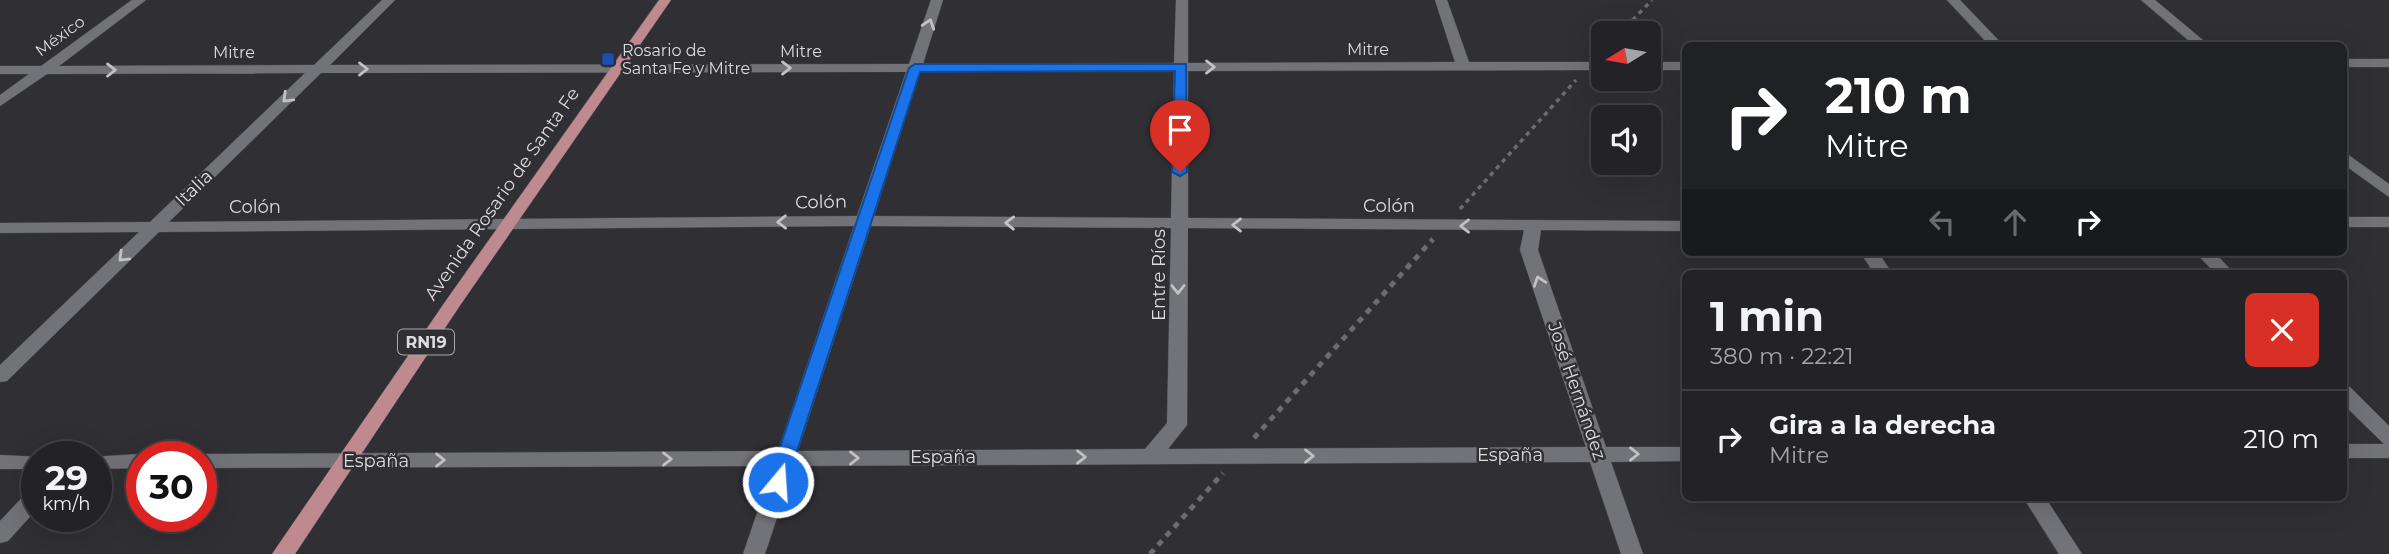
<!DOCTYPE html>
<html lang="es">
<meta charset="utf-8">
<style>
:root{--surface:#232327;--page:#2f2f33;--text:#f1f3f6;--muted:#a3a4a7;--line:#404044}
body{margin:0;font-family:Montserrat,sans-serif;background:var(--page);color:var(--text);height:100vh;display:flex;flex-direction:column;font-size:26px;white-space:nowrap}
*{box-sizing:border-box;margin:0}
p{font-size:23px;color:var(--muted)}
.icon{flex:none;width:38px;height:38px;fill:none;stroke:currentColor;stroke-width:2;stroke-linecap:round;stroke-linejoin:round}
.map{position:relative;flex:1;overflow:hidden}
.drawer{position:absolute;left:1682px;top:270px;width:665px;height:231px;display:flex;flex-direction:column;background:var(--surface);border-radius:10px;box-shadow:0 7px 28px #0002,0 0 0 2px var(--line)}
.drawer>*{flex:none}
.banner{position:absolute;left:1682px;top:42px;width:665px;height:214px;border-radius:10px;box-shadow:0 7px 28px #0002,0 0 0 2px var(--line);background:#202124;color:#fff;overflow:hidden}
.needle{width:46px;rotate:259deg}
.fabs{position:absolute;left:1591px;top:21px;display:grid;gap:14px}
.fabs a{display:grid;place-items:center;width:70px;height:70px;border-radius:10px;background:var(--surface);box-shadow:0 7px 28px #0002,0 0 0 2px var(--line);font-size:35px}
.speed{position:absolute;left:21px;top:441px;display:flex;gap:14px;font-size:35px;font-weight:700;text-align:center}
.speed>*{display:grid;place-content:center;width:91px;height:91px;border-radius:50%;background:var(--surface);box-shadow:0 7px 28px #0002,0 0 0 2px var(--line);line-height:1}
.speed small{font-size:18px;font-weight:400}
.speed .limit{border:10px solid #d22;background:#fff;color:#111}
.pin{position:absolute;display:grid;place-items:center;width:60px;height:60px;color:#fff;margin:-72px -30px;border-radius:50% 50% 50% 0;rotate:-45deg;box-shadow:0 0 7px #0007}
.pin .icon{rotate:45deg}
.me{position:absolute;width:77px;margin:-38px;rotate:18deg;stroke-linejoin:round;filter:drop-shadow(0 0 5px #0008)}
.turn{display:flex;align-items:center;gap:24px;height:147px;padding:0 28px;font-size:32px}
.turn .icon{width:91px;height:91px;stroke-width:2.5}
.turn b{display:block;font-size:49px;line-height:60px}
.lanes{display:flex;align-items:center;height:66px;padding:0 28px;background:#0003;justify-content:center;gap:35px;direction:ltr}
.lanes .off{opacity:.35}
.round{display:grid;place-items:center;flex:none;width:74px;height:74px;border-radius:10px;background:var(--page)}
.summary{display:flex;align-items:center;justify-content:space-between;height:119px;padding:0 28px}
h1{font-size:42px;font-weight:700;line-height:52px}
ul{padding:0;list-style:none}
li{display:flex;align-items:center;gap:21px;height:98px;padding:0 28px;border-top:2px solid var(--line)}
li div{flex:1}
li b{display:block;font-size:26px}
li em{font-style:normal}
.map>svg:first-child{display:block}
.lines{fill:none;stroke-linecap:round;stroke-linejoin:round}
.minor-casing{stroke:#4a4a4f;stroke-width:1}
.major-casing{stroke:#4a4a4f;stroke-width:1}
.path-far1{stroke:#6b6b70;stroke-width:3.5;stroke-dasharray:4.5 4.5;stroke-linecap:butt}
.path{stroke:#6b6b70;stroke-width:5;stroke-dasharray:6 6;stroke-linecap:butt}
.minor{fill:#727279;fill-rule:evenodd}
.major{fill:#be898f;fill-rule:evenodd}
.oneway{stroke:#c2c2c6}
.route{fill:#1a73e8;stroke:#114b97;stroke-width:2}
.transit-dot{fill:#1a4fb4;stroke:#2f2f34;stroke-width:2.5}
.labels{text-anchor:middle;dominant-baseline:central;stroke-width:5;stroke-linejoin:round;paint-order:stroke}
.far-street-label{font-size:16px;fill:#dcdcdf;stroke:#2f2f34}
.far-poi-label{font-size:16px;fill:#dcdcdf;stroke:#2f2f34;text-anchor:start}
.shield{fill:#2f2f34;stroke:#a8a8ac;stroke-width:2}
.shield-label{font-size:16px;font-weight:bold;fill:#dcdcdf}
.street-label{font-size:18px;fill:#dcdcdf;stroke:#2f2f34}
</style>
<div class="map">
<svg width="2389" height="554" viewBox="0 0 2389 554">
<rect width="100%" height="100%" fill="#2f2f34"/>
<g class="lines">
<defs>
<path id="minor" d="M132 0H146L59 66 314 65 382 0H395L330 65 909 64 931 0H943L923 64 1174 63 1176 0H1188V63L1455 62 1435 0H1447L1469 62H1603V70L1188 71V218L1685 221V231L1541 230 1538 250 1606 447H1685V461L1611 462 1643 554H1621L1590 462 794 466 765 554H743L773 466 201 468V457H193L201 454 778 451 854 226 159 232 7 381 0 382V365L139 232 0 233V223L150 222 305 73 47 74 0 106V95L29 74H0V66H41ZM1174 71 1171 218 874 216 920 72ZM906 72 857 216 169 222 321 73ZM871 226 1171 228 1167 423 1145 449 798 451ZM1188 228 1524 230 1520 250 1586 447 1168 449 1187 425Z
M1947 0H1960L2004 46H1990Z
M2141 0H2155L2210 46H2195Z
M2343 59H2389V67H2343Z
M1648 62H1685V70H1648Z
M2343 151 2389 184V197L2343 164Z
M2343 217H2389V227H2343Z
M1860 252H1878L1892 273H1874Z
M2195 252H2214L2234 273H2215Z
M2343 385 2350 387 2389 426V458H2343V444H2384L2343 404Z
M142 454 150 457H142V468L96 469V457H89Z
M0 455 44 457H37V469H0Z
M37 487V509L8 541 0 543V521L30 489Z
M2023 497H2045L2082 554H2059Z"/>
<path id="major" d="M659 0H671L459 307 295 554H272L447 299Z"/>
</defs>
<use href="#minor" class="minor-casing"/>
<use href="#major" class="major-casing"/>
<path class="path-far1" d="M1620 33 1652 0
M1460 209 1576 80"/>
<path class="path" d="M1254 438 1433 239
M1150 554 1223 473"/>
<use href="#minor" class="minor"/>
<use href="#major" class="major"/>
</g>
<defs><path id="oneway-chevron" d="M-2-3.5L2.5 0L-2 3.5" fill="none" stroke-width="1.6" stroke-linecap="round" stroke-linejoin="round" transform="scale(1.75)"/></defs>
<g class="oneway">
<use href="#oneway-chevron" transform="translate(929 24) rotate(-72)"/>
<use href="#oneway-chevron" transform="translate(1210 67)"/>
<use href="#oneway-chevron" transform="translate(786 68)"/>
<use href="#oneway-chevron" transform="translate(363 69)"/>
<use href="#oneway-chevron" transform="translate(111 70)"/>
<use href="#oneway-chevron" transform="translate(287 98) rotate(136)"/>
<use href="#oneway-chevron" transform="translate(782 222) rotate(179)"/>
<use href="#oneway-chevron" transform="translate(1010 223) rotate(-179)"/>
<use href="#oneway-chevron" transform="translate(1237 225) rotate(-180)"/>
<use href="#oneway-chevron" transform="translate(1465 226) rotate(-180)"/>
<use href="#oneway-chevron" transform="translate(123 257) rotate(136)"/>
<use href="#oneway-chevron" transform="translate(1539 281) rotate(-109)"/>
<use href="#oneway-chevron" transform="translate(1178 289) rotate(90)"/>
<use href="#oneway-chevron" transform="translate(1634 454)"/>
<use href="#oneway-chevron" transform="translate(1309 456)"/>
<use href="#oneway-chevron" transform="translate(1081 457)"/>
<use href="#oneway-chevron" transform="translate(854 458)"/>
<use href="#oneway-chevron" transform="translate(667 459)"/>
<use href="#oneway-chevron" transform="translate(440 460)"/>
</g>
<path class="route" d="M915 64H1186L1187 172 1180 176 1172 172 1175 71 920 72 787 482 784 487H771L768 482 909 68Z"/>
<rect class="transit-dot" x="601" y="52" width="14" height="14" rx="3.5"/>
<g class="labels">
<g class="far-street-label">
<text transform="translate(60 36) rotate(-36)">México</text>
<text x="1368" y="49">Mitre</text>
<text x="801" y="51">Mitre</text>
<text x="234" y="52">Mitre</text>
</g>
<g class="far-poi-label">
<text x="622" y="50">Rosario de<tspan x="622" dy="18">Santa Fe y Mitre</tspan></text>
</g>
<rect class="shield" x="398" y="329.5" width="56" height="25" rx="5"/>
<g class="shield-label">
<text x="426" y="342">RN19</text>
</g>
<g class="street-label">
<text transform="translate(194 188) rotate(-44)">Italia</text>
<text transform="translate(502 194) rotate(-55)">Avenida Rosario de Santa Fe</text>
<text transform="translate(821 202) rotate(-1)">Colón</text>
<text x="1389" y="206">Colón</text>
<text x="255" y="207">Colón</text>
<text transform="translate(1159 275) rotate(-90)">Entre Ríos</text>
<text transform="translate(1577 391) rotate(71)">José Hernández</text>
<text x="1510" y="455">España</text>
<text x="943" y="457">España</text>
<text x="376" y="461">España</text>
</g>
</g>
</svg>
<div class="fabs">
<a><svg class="needle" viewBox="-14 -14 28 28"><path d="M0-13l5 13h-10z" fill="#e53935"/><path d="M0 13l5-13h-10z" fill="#a3a4a7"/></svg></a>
<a><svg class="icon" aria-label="sound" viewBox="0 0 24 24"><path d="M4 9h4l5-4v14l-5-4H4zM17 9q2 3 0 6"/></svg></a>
</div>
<div class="speed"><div>29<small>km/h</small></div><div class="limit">30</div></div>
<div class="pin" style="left:1180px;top:172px;background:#d93025"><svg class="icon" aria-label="arrive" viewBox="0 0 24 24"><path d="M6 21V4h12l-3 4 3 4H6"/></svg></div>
<svg class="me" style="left:778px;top:482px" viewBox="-20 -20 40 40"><circle r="17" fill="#1a73e8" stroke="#fff" stroke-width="3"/><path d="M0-11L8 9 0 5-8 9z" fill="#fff"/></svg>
<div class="banner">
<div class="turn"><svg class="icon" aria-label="right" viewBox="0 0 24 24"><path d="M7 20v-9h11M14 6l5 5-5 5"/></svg><div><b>210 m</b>Mitre</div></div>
<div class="lanes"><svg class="icon off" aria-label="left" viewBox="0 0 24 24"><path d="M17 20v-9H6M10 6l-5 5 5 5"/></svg><svg class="icon off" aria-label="ahead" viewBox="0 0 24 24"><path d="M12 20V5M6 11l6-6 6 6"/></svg><svg class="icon" aria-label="right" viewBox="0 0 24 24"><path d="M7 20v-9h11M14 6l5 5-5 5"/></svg></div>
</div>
<section class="drawer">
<div class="summary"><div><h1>1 min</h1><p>380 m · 22:21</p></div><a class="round" style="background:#d93025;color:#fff"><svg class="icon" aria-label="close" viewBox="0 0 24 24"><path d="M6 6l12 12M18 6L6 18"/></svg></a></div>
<ul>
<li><svg class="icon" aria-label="right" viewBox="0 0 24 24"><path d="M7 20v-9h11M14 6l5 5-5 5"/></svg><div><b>Gira a la derecha</b><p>Mitre</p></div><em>210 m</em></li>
</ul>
</section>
</div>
